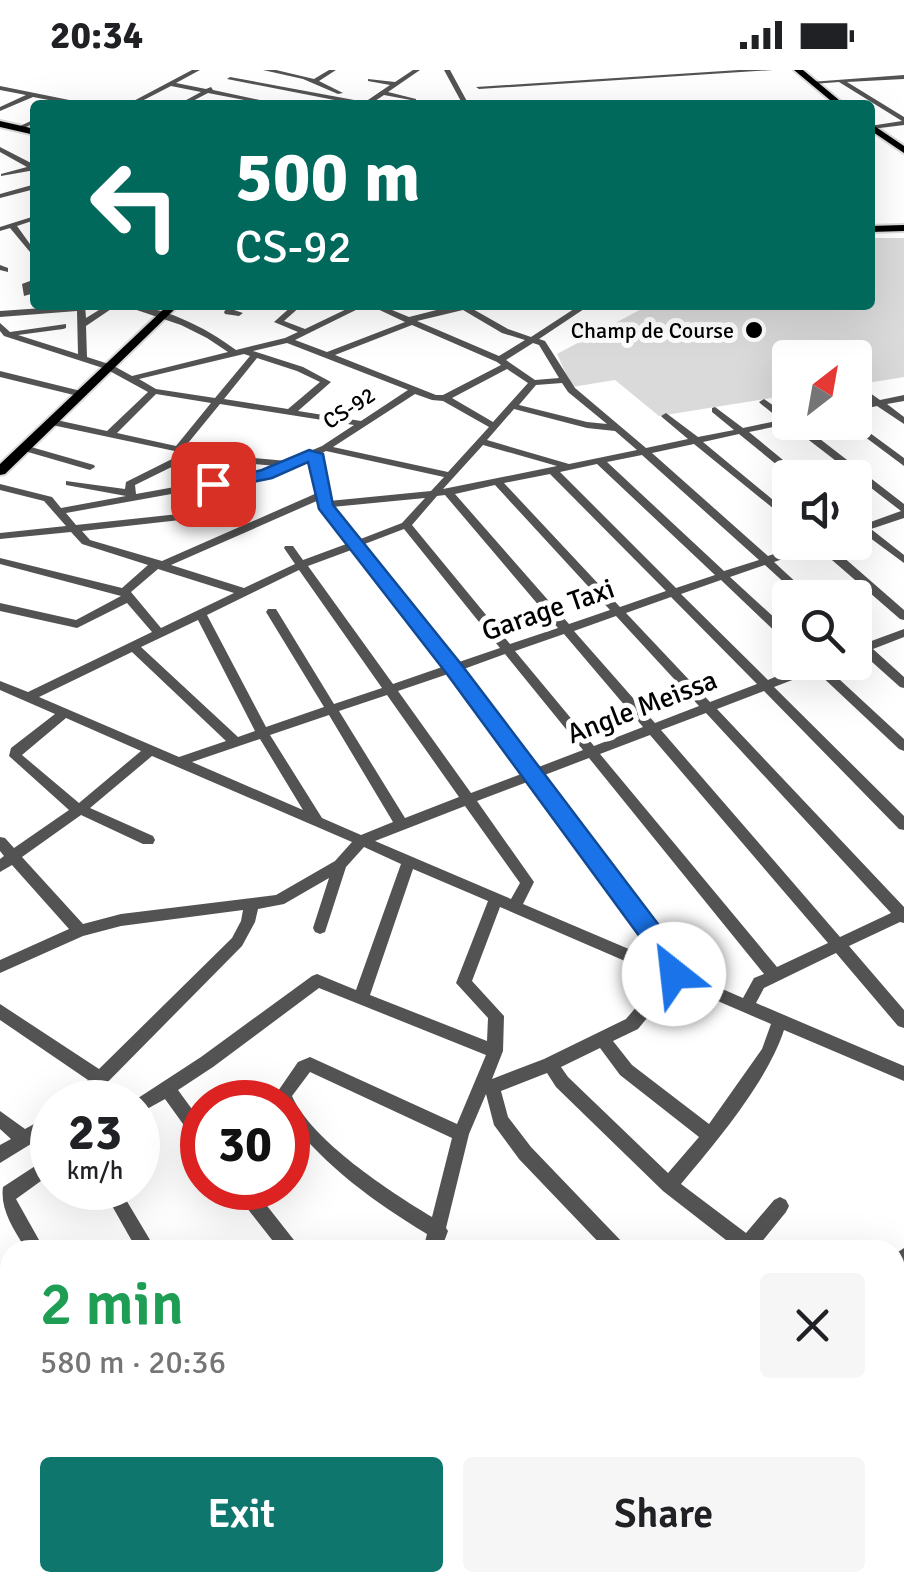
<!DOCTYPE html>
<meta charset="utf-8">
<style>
:root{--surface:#fff;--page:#f6f6f6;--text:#202124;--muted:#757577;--accent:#0f766e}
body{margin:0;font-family:Signika,sans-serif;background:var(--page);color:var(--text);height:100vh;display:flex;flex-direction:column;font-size:38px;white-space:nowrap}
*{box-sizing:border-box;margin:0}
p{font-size:32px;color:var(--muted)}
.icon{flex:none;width:55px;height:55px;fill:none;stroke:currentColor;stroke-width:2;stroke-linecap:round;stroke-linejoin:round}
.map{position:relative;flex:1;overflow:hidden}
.side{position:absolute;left:0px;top:1170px;width:905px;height:352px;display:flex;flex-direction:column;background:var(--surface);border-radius:30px 30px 0 0;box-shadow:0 10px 40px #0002}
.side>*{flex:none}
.hud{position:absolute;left:30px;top:30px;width:845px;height:210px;border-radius:10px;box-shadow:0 10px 40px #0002;background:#00695c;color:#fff;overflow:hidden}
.needle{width:65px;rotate:31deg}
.tools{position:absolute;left:772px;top:270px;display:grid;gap:20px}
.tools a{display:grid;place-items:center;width:100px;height:100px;border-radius:10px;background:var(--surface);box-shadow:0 10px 40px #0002;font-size:50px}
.speed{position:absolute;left:30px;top:1010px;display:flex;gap:20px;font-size:50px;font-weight:700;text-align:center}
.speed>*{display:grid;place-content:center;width:130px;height:130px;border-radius:50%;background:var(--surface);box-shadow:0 10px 40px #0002;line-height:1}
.speed small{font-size:25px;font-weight:400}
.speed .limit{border:15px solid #d22;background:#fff;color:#111}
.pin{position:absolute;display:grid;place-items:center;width:85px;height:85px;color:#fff;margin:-42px;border-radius:20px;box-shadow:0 5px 15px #0006}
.me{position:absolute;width:110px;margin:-55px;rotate:331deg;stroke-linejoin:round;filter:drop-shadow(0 0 8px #0008)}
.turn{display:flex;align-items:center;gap:35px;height:210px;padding:0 40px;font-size:45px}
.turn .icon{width:130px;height:130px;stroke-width:2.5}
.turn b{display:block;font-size:70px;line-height:85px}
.round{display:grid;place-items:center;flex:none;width:105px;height:105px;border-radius:10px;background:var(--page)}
.headline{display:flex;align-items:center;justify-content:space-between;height:170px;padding:0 40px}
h1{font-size:60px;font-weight:600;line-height:75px;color:#1e9e55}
.action{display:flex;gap:20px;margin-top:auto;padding:20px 40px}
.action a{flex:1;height:115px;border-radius:10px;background:var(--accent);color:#fff;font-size:40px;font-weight:600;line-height:115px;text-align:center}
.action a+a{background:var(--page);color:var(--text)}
.status{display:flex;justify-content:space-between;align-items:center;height:70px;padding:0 50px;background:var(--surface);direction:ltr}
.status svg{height:28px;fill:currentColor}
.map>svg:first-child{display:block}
.green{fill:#dadada}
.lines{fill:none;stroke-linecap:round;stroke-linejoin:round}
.major-casing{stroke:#dbdbdb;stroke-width:4}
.minor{fill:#535353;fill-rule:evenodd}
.major{fill:#000;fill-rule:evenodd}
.route{fill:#1a73e8;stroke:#114b97;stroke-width:2.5}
.poi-dot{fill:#000;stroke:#fff;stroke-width:4}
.labels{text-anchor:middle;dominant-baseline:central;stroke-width:10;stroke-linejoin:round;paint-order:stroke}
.far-poi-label{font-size:22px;fill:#000;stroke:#fff;text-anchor:end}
.far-street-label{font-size:22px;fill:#000;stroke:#fff}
.street-label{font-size:28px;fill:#000;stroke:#fff}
</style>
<div class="status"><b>20:34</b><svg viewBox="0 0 49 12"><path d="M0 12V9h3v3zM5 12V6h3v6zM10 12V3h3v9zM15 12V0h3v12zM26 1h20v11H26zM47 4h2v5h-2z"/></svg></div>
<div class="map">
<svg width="904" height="1522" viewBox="0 0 904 1522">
<rect width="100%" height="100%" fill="#fff"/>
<path class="green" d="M870 168H904V307L855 315V288H790V325L659 346 615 310 572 317 557 284 649 235H870Z"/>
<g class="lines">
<defs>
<path id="major" d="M794 0H803L845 35H836Z
M0 51 35 59V65L0 57Z
M870 53 904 76V83L870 60Z
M904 155V161L870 162V156Z
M168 235H179L5 404 0 405V394Z"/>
</defs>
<use href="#major" class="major-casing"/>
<path class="minor" d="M192 0H200L176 13 206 19 211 17 213 20 283 35H270L208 23 185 35H177L201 22 171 16 134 35H126Z
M263 0H276L314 9 329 0H336L319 11 343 23 338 24 303 9Z
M413 0H420L388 22 416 29V31L384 25 372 33 373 35H360L227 9 230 7 365 32 390 15 368 11V9L395 12Z
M444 0H450L469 35H463Z
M739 0H773L479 19 476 17Z
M904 5V9L847 12 904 47V55L872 59 870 56 902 51 839 12 813 14 810 12Z
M0 16 84 33 87 35H75L33 27 0 41V37L26 25 0 20Z
M35 49V53L19 60 16 58Z
M0 77 35 95V100L1 106V104L27 97 0 82Z
M32 115H35V119L0 128V124Z
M35 146V150L17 156 35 181V188L10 158 0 161V157Z
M0 195 8 198V202L0 200Z
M35 209V214L30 215 31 224 24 226 22 214Z
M85 235 86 248 107 235H117L86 256 87 287 112 295 132 306 228 282 207 268 181 255 122 235C162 235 205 257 236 280L285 268 298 262 274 252 293 235H302L284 251 305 259 355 235H366L295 270 327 282 405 252 369 235H380L409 247 456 235H473L471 238 508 259 531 267 580 235H590L539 269 545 271 575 318 646 378 688 369 663 348 661 346 666 343 698 367 734 360 712 342V338L715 337 743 358 781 350 761 334 759 332 764 329 790 347V352H798L904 434V448L871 459 904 485V493L862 462 855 463V448L865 454 901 441 788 354 749 362 805 408H793L739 364 703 372 790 444V452L694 374 652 383 768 486 809 472H826L904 540V550L900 549 817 477 774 492 813 528H801L765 495 730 507 790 562V573L786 572 721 510 681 524 768 610 809 592H833L826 597 904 669V681L899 679 816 601 774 617 904 746V760L899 759 764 621 717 639 904 837V853L900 852 849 876 904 940V958L898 956 836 883 764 918 756 933 904 996V1011L784 960C767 1012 717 1071 681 1114L746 1163 774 1130 780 1127 786 1130 789 1136 786 1142 760 1174 762 1180H734L735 1177 663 1121 556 1017 547 1003 501 1021 508 1047 531 1077 624 1174 627 1180H606L519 1089 494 1055 486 1024 469 1064 446 1158 448 1161 441 1180H423L427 1164C374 1132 326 1097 288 1048V1032H277L276 1024 298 992 310 987 457 1054 486 985 319 918 213 997 178 1020 202 1053V1074L196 1072 165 1029 138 1044V1032H132L201 987 312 906 317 904 356 920 401 794 364 777 346 797 325 862 320 864 315 862 313 858 329 808 284 834 258 839 255 852 242 876 88 1032H69L71 1027 88 1010 0 950V934L99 999 232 868 241 851 243 840 121 856 83 866 0 903V890L69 859 12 795 0 802V789L4 786 0 781V767L5 768 14 778 69 740 9 686 11 678 55 644 0 620V611L28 622 152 562 127 533 77 558 0 541V533L76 550 121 526 0 494V488L122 518 148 495 82 474 71 462 0 469V463L66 456 44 431 0 420V414L52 427 61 438 126 426 66 415V411L125 419 126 412 184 383 52 355 47 352 52 349 107 361 148 322 106 299 4 266 0 261V253L10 262 66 254V258L63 259 18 265 78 284 77 241 0 247V241ZM463 240 502 263 525 270 499 286 417 251ZM412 255 497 292 501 295 443 325H436L335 285ZM287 273 408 320 361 351 298 341 331 312 303 297 253 281ZM533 273 539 275 559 308 535 310 506 290ZM244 284 250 286 215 328 156 319 139 309ZM257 288 297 301 320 312 288 339 224 329ZM507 299 528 313 493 352 452 328ZM562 313 568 322 607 354 587 352 519 335 536 315ZM156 324 211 333 176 376 117 363ZM415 324 432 330 443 331 489 357 448 402 333 377ZM220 334 354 355 322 376 287 391 219 385 184 378ZM514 339 587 358 615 361 637 380 569 394 487 370ZM483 375 557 396 443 419ZM326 381 444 407 431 421 329 431 320 384ZM642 385 759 490 724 501 607 392ZM194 386 219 391 276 396 263 401 136 424 135 415ZM311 388 317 423 162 491 90 470 82 461 216 446 248 436 243 433 216 440 76 455 66 443 266 407ZM597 394 715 505 676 518 560 402ZM550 404 666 521 620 537 504 413ZM495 415 610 540 569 554 455 424ZM445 425 558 558 510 574 412 455 437 426ZM425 428 402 453 358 470 332 437ZM319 430 321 437 349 473 303 490 293 476H285L284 478 295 494 244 518 171 495ZM404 459 500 578 456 593 362 475ZM354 479 445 596 393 614 308 496ZM158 499 234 523 161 558 131 522ZM299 500 382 618 334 634 276 539H268L266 542 324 637 266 657 207 545ZM671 527 757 614 710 632 626 543ZM616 546 699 636 655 653 574 561ZM198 550 255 661 238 667 141 577ZM564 564 643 657 594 676 515 581ZM132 582 226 671 179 687 39 627ZM505 584 583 680 536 698 461 600ZM451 603 524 703 471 723 398 621ZM387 625 459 727 405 748 339 641ZM706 643 891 843 840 867 661 660ZM329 645 393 752 361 765 322 748 270 665ZM66 648 141 681 79 733 22 685ZM650 665 828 873 777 897 600 684ZM260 669 303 740 192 692ZM152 686 173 695 352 772 335 791 276 825 121 844 83 854 22 787 81 745 143 774H153L155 770 153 766 90 738ZM589 688 764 904 754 908 743 928 681 901 674 882 542 706ZM530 711 662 888 664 894 523 834 534 812 477 731ZM465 736 520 813 511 829 375 771ZM413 799 488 831 456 913 488 948 487 971 370 925ZM500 837 662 907 626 949 544 989 492 1009 503 981 504 946 472 911ZM676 913 771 954 762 979 709 1054 632 995 613 971 638 959ZM600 978 620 1005 699 1067 668 1103 568 1007 561 997ZM310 1002 452 1068 432 1147C389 1121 312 1071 292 1026Z
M229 235H238L234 240 243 243 239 246 225 244 224 242Z
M0 301 85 322 87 324 82 327 0 307Z
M855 316H860L880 330 904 325V331L887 334 904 347V354L877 336 855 341V335L871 332 855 321Z
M845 352H855L904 388V396Z
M24 375 94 395 95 397 90 400 21 380V376Z
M904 559V567L873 579 904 607V618L900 617 862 583 855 582V566L866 573Z
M0 1041 25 1059 52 1044V1061L0 1093V1075L11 1069 0 1059Z
M52 1085V1103L16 1129 39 1170 36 1176 30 1179 24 1176C13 1158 0 1139 3 1117Z
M102 1118H119L156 1180H137Z
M234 1118H253L297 1174 300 1180H280L236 1124Z
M904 1178V1202L895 1208V1184Z
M895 1258 904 1262V1282L895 1278Z
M895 1358 904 1362V1384L895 1380Z
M0 1468C15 1475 10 1494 10 1509L2 1506 0 1501Z
M895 1473 904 1478V1502L895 1497Z
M23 1512H50L45 1522H17Z
M129 1512H151L155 1522H133Z
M249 1512H271L274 1522H252Z
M314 1512H336L333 1522H311Z
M505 1512H527L523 1522H500Z
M683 1512H705L701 1522H679Z
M762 1512H789L795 1522H767Z"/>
<use href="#major" class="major"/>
</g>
<path class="route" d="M309 380 323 384 333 435 461 594 677 879 687 904 683 912 674 915 665 912 657 890 637 863 447 604 319 439 308 392 272 408 213 420 205 414 262 400Z"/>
<circle class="poi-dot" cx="754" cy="260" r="10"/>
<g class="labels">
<g class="far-poi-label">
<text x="734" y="260">Champ de Course</text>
</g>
<g class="far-street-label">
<text transform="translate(349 338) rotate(-33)">CS-92</text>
</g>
<g class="street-label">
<text transform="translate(548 540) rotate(-19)">Garage Taxi</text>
<text transform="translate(642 637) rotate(-21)">Angle Meissa</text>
</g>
</g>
</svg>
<div class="tools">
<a><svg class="needle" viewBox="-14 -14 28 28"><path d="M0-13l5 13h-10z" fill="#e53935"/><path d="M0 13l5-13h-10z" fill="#757577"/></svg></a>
<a><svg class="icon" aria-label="sound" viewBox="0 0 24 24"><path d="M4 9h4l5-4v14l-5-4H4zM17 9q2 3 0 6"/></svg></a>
<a><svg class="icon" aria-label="search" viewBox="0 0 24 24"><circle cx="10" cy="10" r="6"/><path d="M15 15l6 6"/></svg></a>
</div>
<div class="speed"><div>23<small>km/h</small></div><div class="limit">30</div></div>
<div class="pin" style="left:213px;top:414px;background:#d93025"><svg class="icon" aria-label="arrive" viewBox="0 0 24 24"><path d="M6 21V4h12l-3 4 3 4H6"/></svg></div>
<svg class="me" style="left:674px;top:904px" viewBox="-20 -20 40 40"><circle r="19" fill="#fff"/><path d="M0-13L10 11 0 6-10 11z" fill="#1a73e8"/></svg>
<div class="hud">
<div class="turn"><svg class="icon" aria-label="left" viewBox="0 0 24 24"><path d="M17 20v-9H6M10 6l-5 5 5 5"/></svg><div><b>500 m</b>CS-92</div></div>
</div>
<section class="side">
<div class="headline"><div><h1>2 min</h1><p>580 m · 20:36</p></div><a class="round"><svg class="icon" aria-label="close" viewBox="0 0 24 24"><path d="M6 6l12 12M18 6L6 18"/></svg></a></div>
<div class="action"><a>Exit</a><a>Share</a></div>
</section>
</div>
